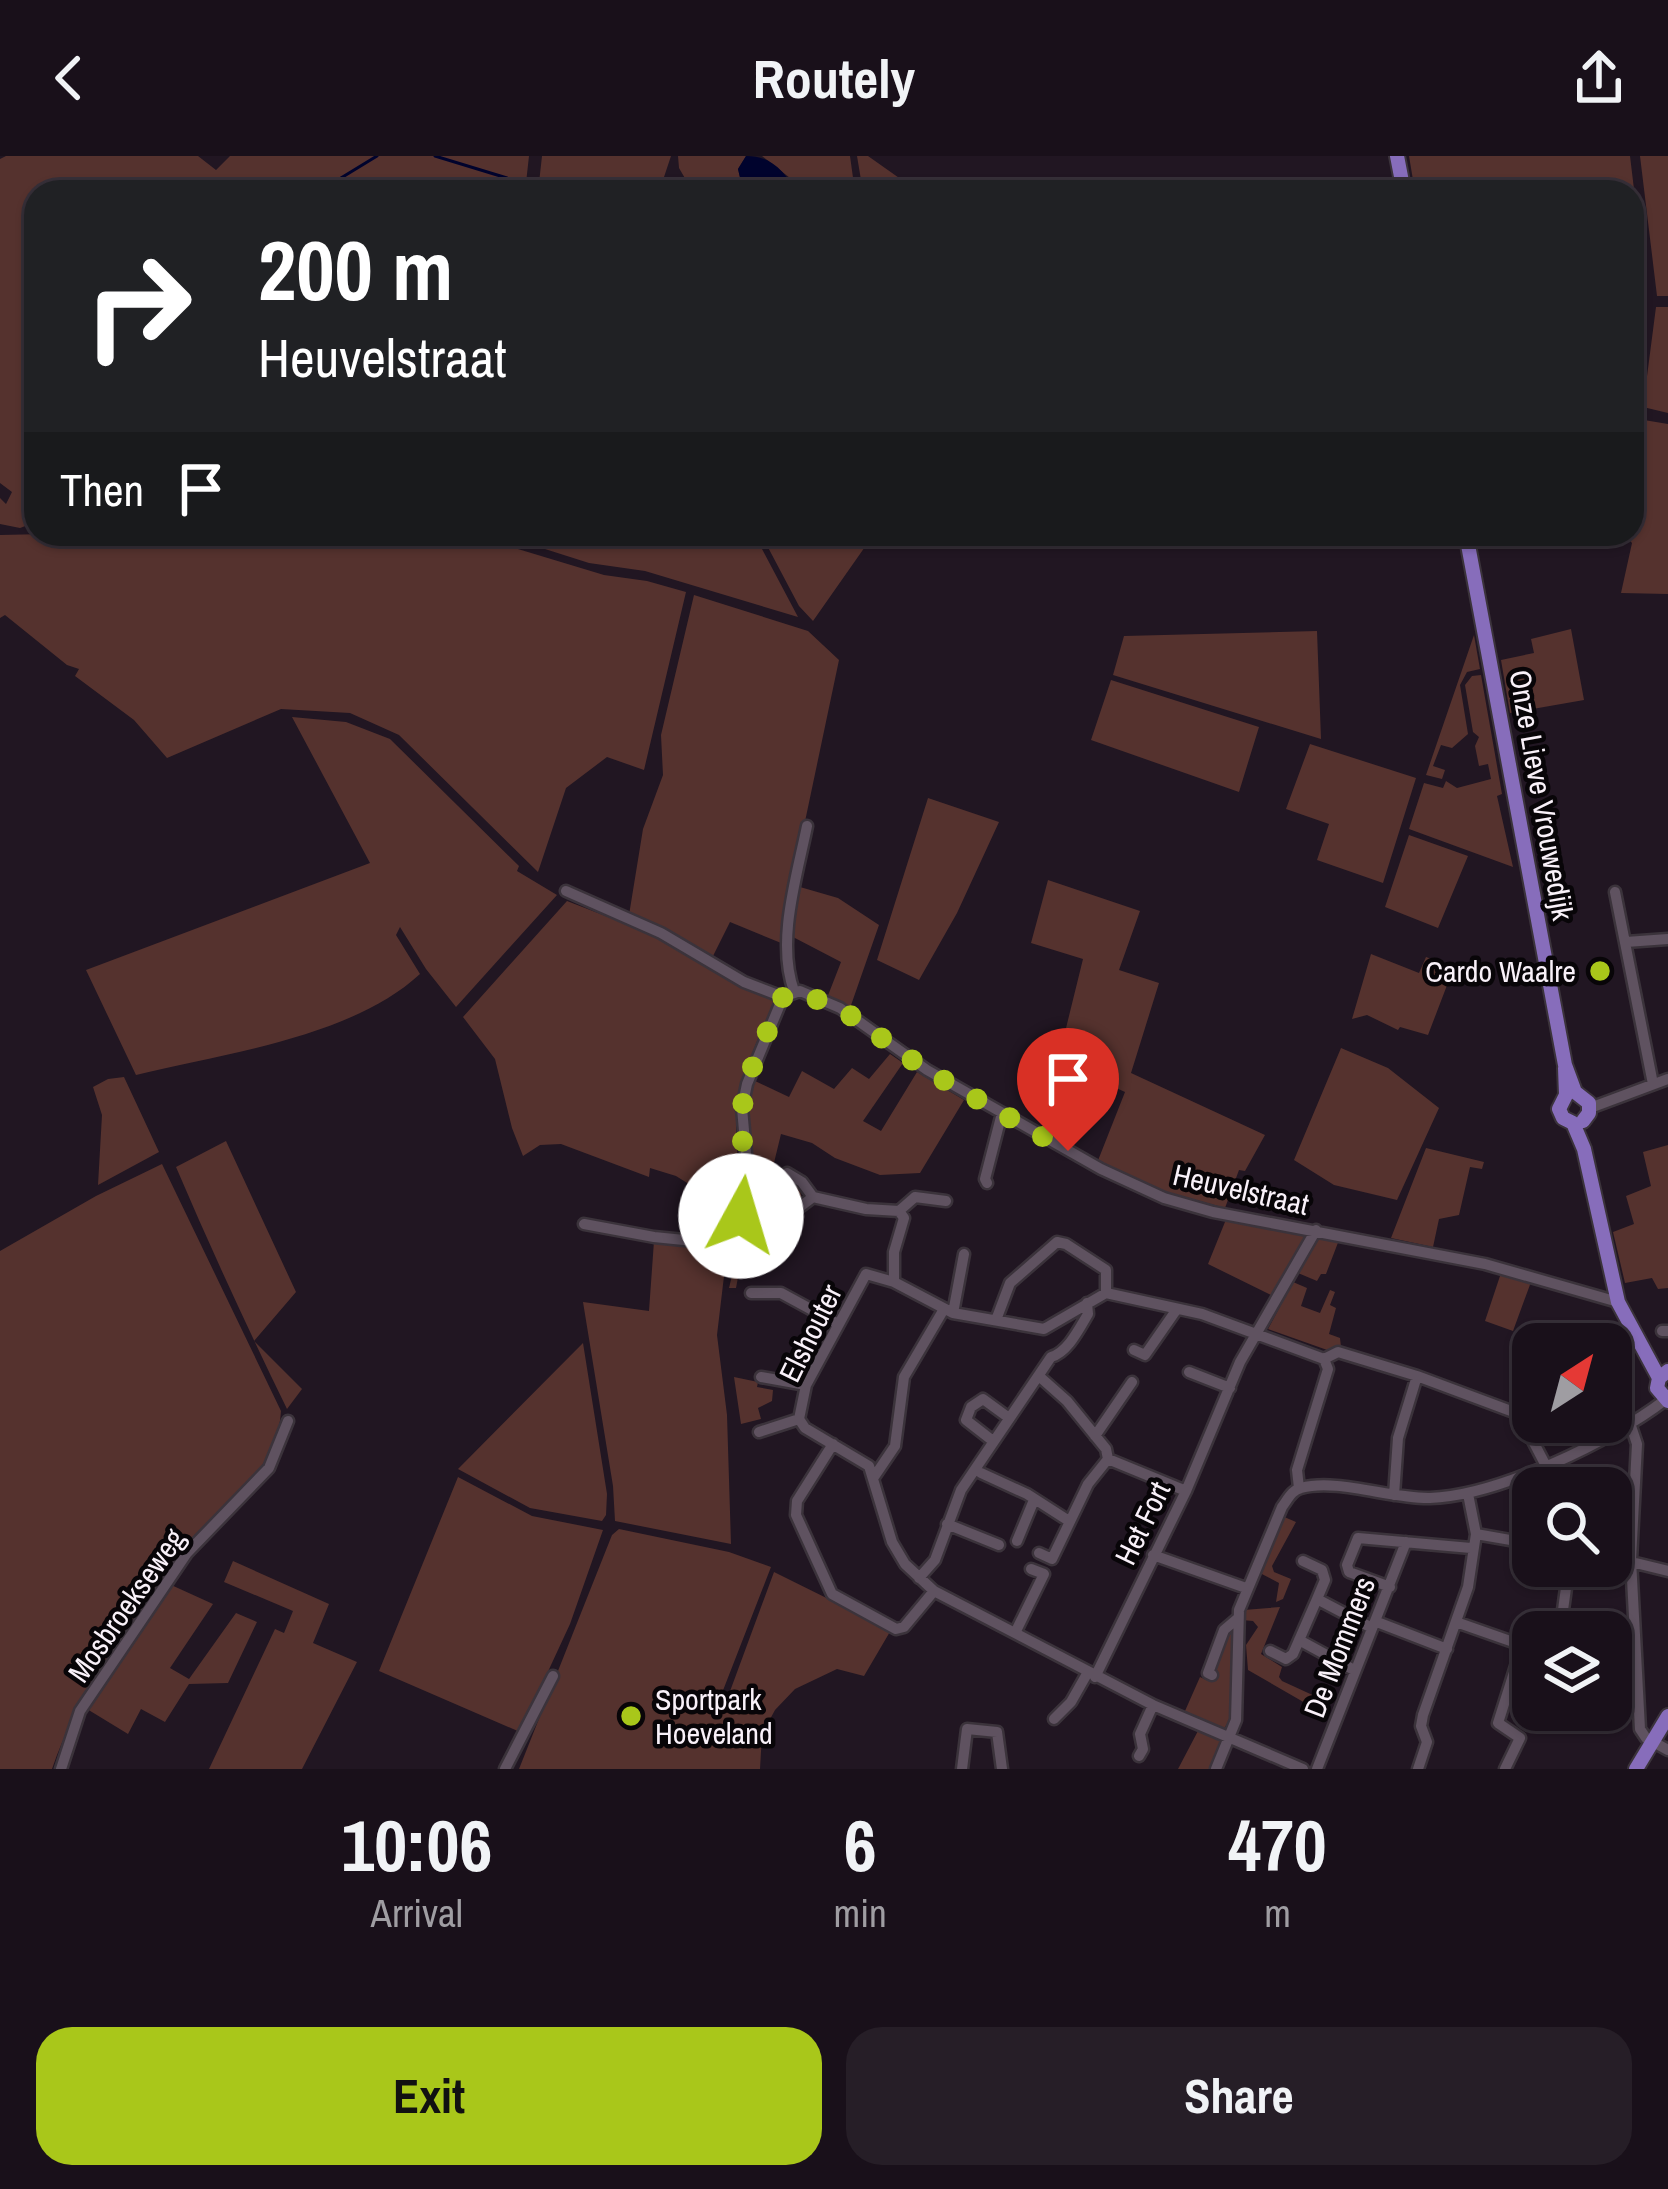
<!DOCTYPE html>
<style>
:root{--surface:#19101a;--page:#261e27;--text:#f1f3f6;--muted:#9f9da2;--line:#373039;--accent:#a9c71a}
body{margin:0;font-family:"Archivo Narrow",sans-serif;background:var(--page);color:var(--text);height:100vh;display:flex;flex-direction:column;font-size:45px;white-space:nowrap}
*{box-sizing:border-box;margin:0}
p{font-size:39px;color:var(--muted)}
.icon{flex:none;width:66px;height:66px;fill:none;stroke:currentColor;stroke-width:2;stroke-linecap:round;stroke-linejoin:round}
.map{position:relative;height:1613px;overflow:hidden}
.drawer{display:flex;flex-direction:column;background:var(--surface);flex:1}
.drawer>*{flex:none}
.guide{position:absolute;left:24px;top:24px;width:1620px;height:366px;border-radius:36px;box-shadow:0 3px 9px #0004,0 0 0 3px var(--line);background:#202124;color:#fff;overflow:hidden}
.needle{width:78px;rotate:36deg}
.controls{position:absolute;left:1512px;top:1167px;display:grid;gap:24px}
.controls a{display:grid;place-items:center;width:120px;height:120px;border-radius:24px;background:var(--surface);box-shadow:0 3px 9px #0004,0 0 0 3px var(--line);font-size:60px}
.pin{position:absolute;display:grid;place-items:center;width:102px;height:102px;color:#fff;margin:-123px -51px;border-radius:50% 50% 50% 0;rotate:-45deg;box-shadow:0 0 12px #0007}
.pin .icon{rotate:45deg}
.me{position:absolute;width:132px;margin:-66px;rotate:6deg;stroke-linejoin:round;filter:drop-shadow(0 0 9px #0008)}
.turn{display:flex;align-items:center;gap:42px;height:252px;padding:0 36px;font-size:54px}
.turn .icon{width:156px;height:156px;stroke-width:2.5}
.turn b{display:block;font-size:84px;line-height:102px}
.then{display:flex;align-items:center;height:114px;padding:0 36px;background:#0003;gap:24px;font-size:45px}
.eta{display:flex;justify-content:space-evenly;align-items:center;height:204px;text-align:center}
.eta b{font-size:72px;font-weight:700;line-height:84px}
.button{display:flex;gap:24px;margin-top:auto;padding:24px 36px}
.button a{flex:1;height:138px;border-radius:36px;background:var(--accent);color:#111;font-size:48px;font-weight:700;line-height:138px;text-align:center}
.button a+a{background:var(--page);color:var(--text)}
header{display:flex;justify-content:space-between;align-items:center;height:156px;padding:0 36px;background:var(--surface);font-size:54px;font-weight:700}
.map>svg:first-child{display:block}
.green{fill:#55322e}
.water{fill:#00032d}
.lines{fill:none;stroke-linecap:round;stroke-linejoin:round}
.stream{stroke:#00032d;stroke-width:3}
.minor-casing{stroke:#3b333b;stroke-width:15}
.major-casing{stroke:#3b333b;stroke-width:18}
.minor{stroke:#5f5260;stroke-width:10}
.major{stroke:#876dbb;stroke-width:14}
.route{stroke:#a9c71a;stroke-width:21;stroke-dasharray:0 37.8}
.poi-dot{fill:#a9c71a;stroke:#080508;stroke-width:4.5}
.labels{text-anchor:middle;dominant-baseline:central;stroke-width:9;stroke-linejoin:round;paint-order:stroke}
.street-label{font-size:30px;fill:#f9f1f9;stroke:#080508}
.poi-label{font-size:30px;fill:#f9f1f9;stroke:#080508;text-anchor:end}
</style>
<header><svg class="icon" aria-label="back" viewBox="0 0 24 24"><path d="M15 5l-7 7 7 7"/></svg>Routely<svg class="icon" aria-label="share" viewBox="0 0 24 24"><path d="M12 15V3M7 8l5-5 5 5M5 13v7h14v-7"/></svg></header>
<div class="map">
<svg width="1668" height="1613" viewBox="0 0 1668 1613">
<rect width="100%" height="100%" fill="#211622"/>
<path class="green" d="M6 0H198L216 14 230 0H529L525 36H36V366L20 372 0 368V342L6 348 12 336 0 327V3Z
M542 0H671L659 36H538Z
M678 0H746L738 13 742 30 732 36H693L679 12Z
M762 0H850L855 36H799L790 22Z
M857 0H868L919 36H863Z
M1409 0H1630L1647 141 1634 247 1632 36H1415Z
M1640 0H1668V140H1657Z
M1656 151H1668V257L1643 251Z
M1632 262 1668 268V438L1621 437 1632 387 1624 378H1632Z
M46 378H468L604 419 647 425 686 436 644 614 607 601 566 632 538 716 399 579 350 557 281 553 167 602 134 564 75 520 79 513 67 509 5 459 0 462V379Z
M498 378H754L798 461 645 415 589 407Z
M761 378H874L813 465 799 450Z
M694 439 808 475 839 504 799 694 786 789 730 766 712 802 629 759 643 673 663 619 661 579Z
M1571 473 1584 544 1510 557 1501 504 1534 497 1531 483Z
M1317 475 1321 583 1113 519 1124 480Z
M1474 479 1480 513 1467 516 1460 529 1468 578 1452 592 1441 589 1433 610 1445 614 1442 623 1426 619Z
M1481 519 1502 638 1497 640 1513 711 1409 673 1424 627 1443 632 1446 625 1457 632 1491 623 1488 608 1479 610 1475 590 1479 581 1473 576 1465 529 1472 520Z
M1111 524 1259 571 1239 636 1091 584Z
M292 561 346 566 390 583 519 710 517 715 557 739 456 851 426 813 400 771 396 779 420 818C352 881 226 897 136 919L86 814 370 707Z
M1310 588 1416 622 1383 727 1317 704 1329 668 1286 653Z
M928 642 999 666 957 757 919 824 877 804Z
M1409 679 1468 700 1438 772 1385 751Z
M1048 724 1140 755 1119 814 1159 827 1131 917 1265 979 1245 1015 1239 1014 1225 1052 1142 1029 1097 1007 1125 936 1090 920 1084 940 1053 925 1083 803 1031 787Z
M800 731 838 742 879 769 849 855 827 842 841 806 793 781Z
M567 745 652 778 775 843C761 877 742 915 737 952 733 989 744 1018 735 1057L676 1020 650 1012 649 1021 561 988 540 989 523 1000 512 972 495 903 463 861Z
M1371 798 1419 817 1426 801 1454 811 1428 879 1400 871 1398 874 1367 859 1352 863Z
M1341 892 1388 912 1439 952 1397 1044 1334 1029 1294 1004Z
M890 898 903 907 863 965 881 975 917 916 964 944 920 1017 880 1019 835 1002 812 987 781 978 772 1015 799 1028 802 1043 786 1058 775 1090 755 1092 742 1100 736 1132H729L751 1042 744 959 753 924 789 941 802 915 834 933 852 912 869 923Z
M124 921 159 996 98 1029 102 959 93 931 108 923Z
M226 985 296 1136 254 1185 302 1233 287 1253C248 1173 211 1093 176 1011Z
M1668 989V1132L1658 1133 1652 1122 1625 1127 1613 1076 1634 1068 1626 1040 1651 1030 1643 996Z
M1426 992 1484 1006 1482 1013 1470 1011 1459 1059 1439 1063 1433 1091 1391 1082Z
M162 1008 281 1255C278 1319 212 1358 176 1405 128 1466 77 1540 52 1613H0V1095L96 1040Z
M1227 1061 1308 1076 1275 1141 1208 1108Z
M1321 1079 1339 1084 1326 1118H1321L1317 1125 1298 1117Z
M654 1085 726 1091 727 1095 717 1179 727 1259 731 1388 615 1365 613 1330 583 1146 649 1155Z
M1501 1117 1531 1126 1513 1175 1485 1165Z
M1293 1126 1307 1132 1301 1150 1320 1157 1330 1134 1335 1136 1330 1149 1336 1152 1329 1178 1340 1182 1341 1191 1330 1195 1268 1173Z
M583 1187 607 1338 606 1359 602 1365 530 1352 458 1313Z
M734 1221 758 1226 757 1231 773 1234 772 1245 758 1252 761 1263 741 1268Z
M458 1321 532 1360 603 1374 570 1468 520 1576 379 1515Z
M1282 1360 1296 1366 1272 1410 1274 1416 1291 1423 1283 1443 1276 1446 1279 1427 1258 1416Z
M619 1373 729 1396 771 1411 722 1537 729 1538 774 1416 891 1474 864 1520 837 1513 795 1533 775 1554 762 1578 760 1613H519L612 1379Z
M233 1405 329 1448 313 1487 357 1506 302 1613H209L275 1473 284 1477 293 1455 224 1426Z
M169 1428 213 1448 170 1512 189 1523 236 1457 257 1466 228 1527 189 1528 165 1566 141 1553 128 1578 87 1553Z
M1280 1451 1261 1498 1282 1511 1279 1521 1282 1525 1330 1547 1326 1559 1248 1514 1246 1489 1258 1471 1253 1465 1242 1464 1244 1454Z
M1228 1477 1231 1478C1232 1509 1242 1546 1224 1573L1185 1555 1200 1521 1211 1526 1215 1521 1213 1513Z
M1199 1573 1222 1583 1211 1613H1178Z"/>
<path class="water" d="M746 0C774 0 783 17 799 36H732L742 30 738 13Z"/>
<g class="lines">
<path class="stream" d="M435 0 507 22
M318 36 377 0"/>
<defs>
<path id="minor" d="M566 735 661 777 744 826 783 841 800 835 840 852 927 914 1101 1013 1164 1042 1213 1056 1485 1108 1618 1146
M1615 736 1653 928
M1626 786 1668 783
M794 835C776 785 797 720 807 670
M1590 952 1668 923
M787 1017 802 1026 813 1041
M987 1027 985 1023 1002 957
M899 1055 915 1041 946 1045
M584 1068 654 1081 734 1089 749 1031 742 952 747 928 783 841
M780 1082 788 1060 813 1041 866 1053 899 1055 904 1062 894 1096V1126
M751 1137H781L838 1168
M953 1157 964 1098
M996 1164 1010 1127 1057 1086 1066 1088 1106 1114V1137
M1662 1175H1668
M1134 1194 1145 1199 1177 1153
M1324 1203 1338 1196 1417 1220 1519 1258 1546 1310
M1189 1216 1230 1232
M761 1221 806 1229
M1040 1221 1067 1245 1106 1293 1108 1303 1186 1335
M1630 1267 1637 1288 1631 1404 1640 1573 1646 1582 1668 1594
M759 1276 799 1263
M1095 1280 1132 1226
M993 1285 966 1264 971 1251 983 1243 1009 1262
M833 1288 797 1345 796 1359 832 1438 896 1473 904 1471 934 1435
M981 1317 1027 1338 1069 1365
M874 1321 895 1290 904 1221 944 1153
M1299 1332 1297 1314 1328 1213 1324 1203 1202 1158 1106 1137 1044 1173 953 1157 894 1126 866 1118 806 1229 799 1263 805 1272 869 1310 892 1386 905 1408 934 1435 1153 1549 1303 1613
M1468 1338 1476 1378 1533 1388
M1394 1339 1398 1282 1417 1220
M947 1368 999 1389
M1017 1385 1034 1344
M1039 1397 1052 1403 1088 1328 1108 1303
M1153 1399 1246 1432
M1611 1401 1668 1415
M1303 1405 1322 1414 1325 1424 1317 1443 1372 1472
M919 1422 935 1404 961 1334 1051 1201C1068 1196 1079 1173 1088 1158L1087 1147
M1390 1431 1349 1416 1347 1409 1358 1382 1471 1392
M1377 1466 1447 1493
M1456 1466 1533 1493
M1560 1476 1569 1410
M1015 1477 1044 1418 1031 1413
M1299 1484 1354 1514
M1270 1495 1286 1503 1293 1498 1317 1443
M1212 1519 1208 1517 1224 1474 1237 1463
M1095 1521 1186 1335 1240 1206 1316 1074
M1611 1527 1637 1526
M1054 1563 1071 1546 1088 1516
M1139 1600 1143 1593 1140 1578 1153 1549
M61 1613 80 1555 187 1397 269 1312 288 1265
M505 1613 553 1520
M962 1613 967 1573 997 1576 1002 1613
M1216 1613 1236 1564 1239 1454 1282 1351C1288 1343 1292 1334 1301 1332 1337 1322 1391 1343 1430 1342 1497 1340 1612 1285 1665 1244
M1317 1613 1406 1386
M1418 1613 1427 1586 1421 1570 1423 1559 1468 1431 1476 1378
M1505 1613 1520 1582 1498 1567 1522 1491"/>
<path id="major" d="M1397 0 1404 36
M1466 378 1565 909 1575 936
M1565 912 1566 939 1559 953 1563 962 1573 967 1584 993 1618 1146 1659 1222
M1575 936 1589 947V957L1583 965
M1668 1215 1659 1222 1657 1232 1668 1245
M1636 1613 1668 1560"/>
</defs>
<use href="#minor" class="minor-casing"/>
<use href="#major" class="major-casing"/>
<use href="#minor" class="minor"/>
<use href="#major" class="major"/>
</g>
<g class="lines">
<path class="route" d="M741 1060C754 1013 739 999 742 957 744 918 768 877 783 841L794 835 840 852 926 914 1068 995"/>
</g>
<g class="poi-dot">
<circle cx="1600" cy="815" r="12"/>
<circle cx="631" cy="1560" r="12"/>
</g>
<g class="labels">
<g class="street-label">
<text transform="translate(1542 639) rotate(80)">Onze Lieve Vrouwedijk</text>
<text transform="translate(1241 1033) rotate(13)">Heuvelstraat</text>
<text transform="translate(810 1177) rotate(-64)">Elshouter</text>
<text transform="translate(1142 1367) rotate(-64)">Het Fort</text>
<text transform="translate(126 1449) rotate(-55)">Mosbroekseweg</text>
<text transform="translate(1339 1491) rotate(-69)">De Mommers</text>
</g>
<g class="poi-label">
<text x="1576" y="815">Cardo Waalre</text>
<text x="655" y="1543" text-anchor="start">Sportpark<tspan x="655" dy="34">Hoeveland</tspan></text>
</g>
</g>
</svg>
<div class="controls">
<a><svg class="needle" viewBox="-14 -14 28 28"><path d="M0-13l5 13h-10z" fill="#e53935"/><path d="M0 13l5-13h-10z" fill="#9f9da2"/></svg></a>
<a><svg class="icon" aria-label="search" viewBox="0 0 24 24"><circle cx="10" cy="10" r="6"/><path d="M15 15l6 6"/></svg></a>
<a><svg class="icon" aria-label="layers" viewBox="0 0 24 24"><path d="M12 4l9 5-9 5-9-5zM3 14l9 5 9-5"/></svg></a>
</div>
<div class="pin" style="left:1068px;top:995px;background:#d93025"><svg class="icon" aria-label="arrive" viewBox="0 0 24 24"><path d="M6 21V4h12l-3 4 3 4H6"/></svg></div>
<svg class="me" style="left:741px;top:1060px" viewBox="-20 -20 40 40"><circle r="19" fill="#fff"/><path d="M0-13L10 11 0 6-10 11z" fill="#a9c71a"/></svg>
<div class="guide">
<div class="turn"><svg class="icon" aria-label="right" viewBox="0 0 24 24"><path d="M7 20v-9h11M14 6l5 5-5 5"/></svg><div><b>200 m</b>Heuvelstraat</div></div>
<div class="then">Then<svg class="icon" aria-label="arrive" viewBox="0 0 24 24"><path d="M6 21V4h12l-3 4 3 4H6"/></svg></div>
</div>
</div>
<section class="drawer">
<div class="eta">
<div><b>10:06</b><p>Arrival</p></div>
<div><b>6</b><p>min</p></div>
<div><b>470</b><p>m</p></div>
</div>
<div class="button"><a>Exit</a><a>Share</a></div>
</section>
